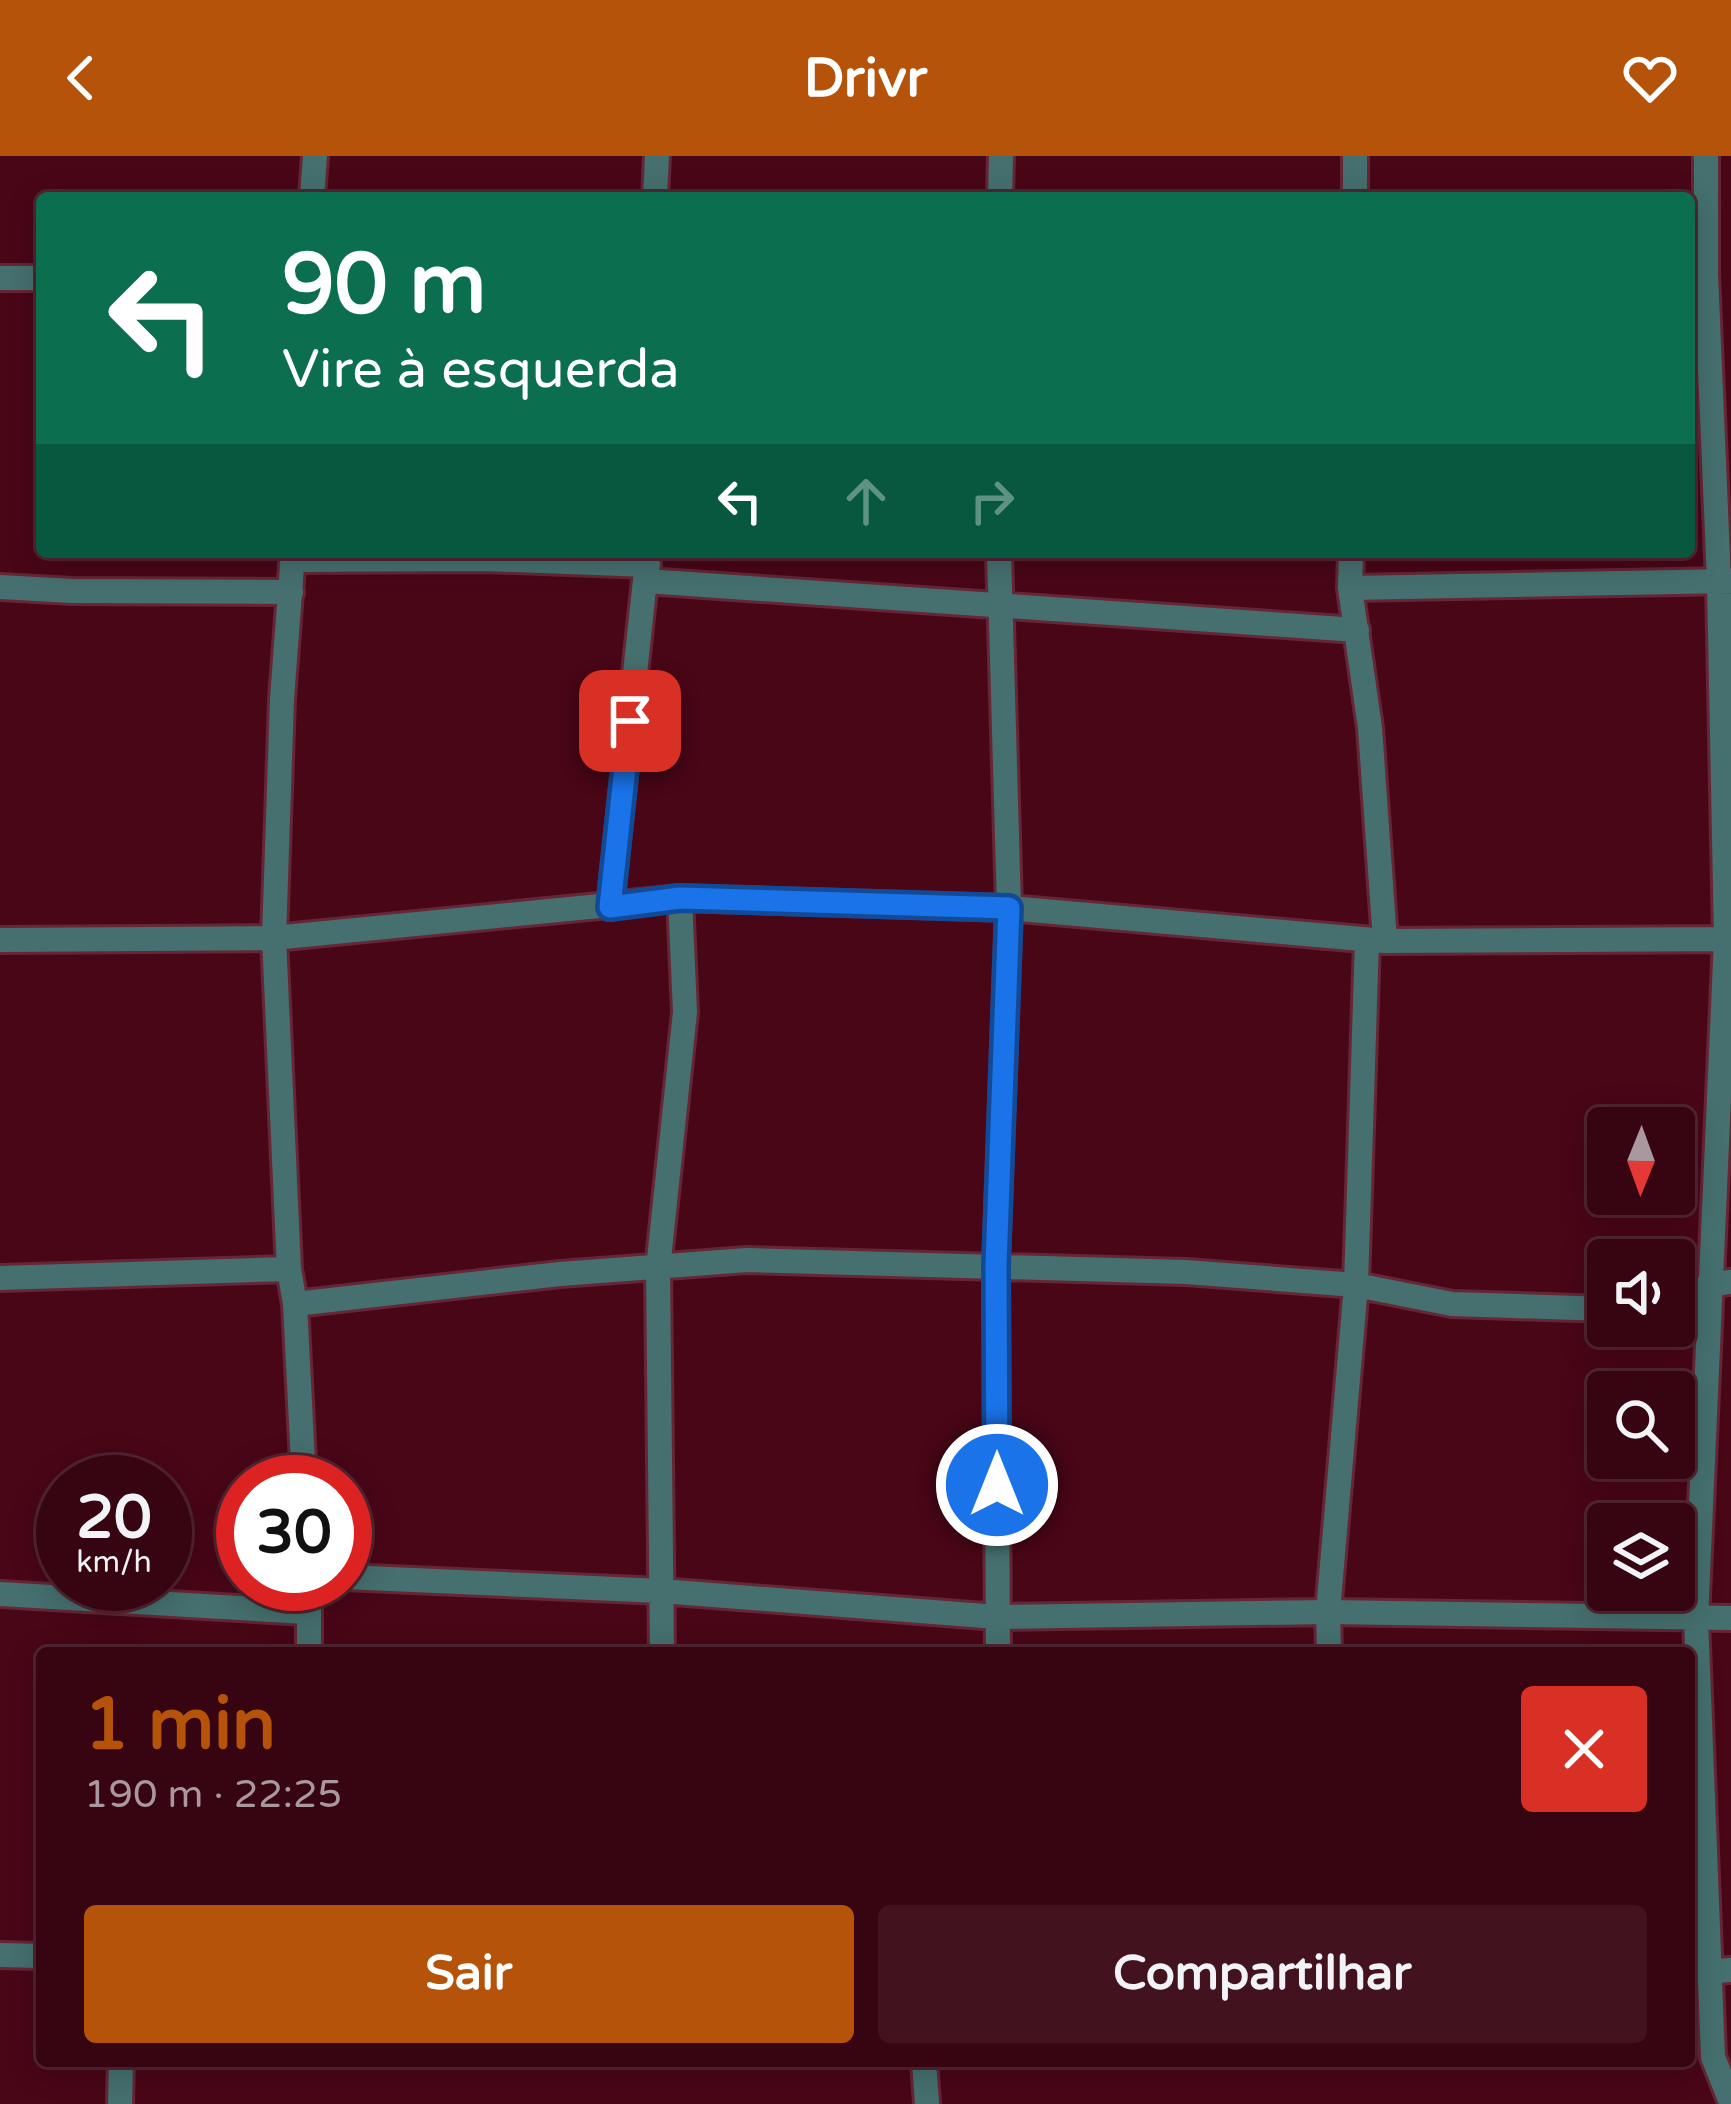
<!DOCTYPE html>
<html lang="pt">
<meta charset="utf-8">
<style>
:root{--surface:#370411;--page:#42121f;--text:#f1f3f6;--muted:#aa989f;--line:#512531;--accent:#b45309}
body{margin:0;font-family:"Varela Round",sans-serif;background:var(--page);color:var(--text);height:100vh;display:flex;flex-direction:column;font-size:45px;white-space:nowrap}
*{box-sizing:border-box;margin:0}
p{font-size:39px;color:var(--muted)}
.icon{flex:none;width:66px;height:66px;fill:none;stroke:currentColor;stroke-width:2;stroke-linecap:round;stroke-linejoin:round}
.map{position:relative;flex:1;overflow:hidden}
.panel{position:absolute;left:36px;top:1491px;width:1659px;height:420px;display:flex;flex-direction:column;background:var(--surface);border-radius:12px;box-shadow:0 6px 30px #0003,0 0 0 3px var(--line)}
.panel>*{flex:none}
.hud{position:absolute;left:36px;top:36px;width:1659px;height:366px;border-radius:12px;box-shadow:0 6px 30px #0003,0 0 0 3px var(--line);background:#0b6e4f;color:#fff;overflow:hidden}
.needle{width:78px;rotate:181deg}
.fabs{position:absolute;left:1587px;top:951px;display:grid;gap:24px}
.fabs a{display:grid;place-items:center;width:108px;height:108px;border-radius:12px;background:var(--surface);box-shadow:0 6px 30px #0003,0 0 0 3px var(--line);font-size:60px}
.speed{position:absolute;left:36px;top:1299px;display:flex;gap:24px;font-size:60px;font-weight:700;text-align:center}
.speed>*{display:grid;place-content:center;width:156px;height:156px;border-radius:50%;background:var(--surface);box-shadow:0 6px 30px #0003,0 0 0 3px var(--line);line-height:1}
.speed small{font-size:30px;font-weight:400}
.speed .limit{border:18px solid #d22;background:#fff;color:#111}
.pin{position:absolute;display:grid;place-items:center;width:102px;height:102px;color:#fff;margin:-51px;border-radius:24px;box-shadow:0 6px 18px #0006}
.me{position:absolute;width:132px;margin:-66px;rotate:0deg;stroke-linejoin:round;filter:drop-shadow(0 0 9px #0008)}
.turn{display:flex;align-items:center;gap:42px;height:252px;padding:0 48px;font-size:54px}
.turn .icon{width:156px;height:156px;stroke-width:2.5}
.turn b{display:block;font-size:84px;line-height:102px}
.lanes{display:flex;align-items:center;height:114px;padding:0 48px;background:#0003;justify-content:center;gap:60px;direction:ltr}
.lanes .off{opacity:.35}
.round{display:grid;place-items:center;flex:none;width:126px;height:126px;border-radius:12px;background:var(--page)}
.headline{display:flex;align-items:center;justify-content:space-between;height:204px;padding:0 48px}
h1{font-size:72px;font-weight:700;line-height:90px;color:var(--accent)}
.button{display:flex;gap:24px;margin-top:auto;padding:24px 48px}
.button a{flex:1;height:138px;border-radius:12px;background:var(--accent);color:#fff;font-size:48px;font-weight:700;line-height:138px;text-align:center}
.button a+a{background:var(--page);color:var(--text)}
header{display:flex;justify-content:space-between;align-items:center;height:156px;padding:0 48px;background:var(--accent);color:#fff;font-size:54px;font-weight:700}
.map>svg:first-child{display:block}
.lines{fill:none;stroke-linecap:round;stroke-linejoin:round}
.minor-casing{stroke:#652635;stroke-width:30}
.minor{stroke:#45706f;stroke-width:24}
.route-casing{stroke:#114b97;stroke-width:30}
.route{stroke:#1a73e8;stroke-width:21}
</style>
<header><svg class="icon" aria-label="back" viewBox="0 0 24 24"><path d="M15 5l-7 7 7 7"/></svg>Drivr<svg class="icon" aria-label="heart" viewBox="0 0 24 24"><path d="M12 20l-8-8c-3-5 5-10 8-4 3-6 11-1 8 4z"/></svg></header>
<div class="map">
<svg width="1731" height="1948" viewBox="0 0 1731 1948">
<rect width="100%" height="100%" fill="#490617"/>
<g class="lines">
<defs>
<path id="minor" d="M1706 0V118L1719 425 1726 783 1696 1463 1713 1901 1731 1946
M312 42 315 0
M655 42 657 0
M1000 42 1001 0
M1355 42V0
M0 122H42
M293 396 282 543 274 782 289 1113 295 1148 304 1326
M1351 396 1350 432 1370 572 1385 785
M292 404 485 403 648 409
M646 425 1357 474
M0 431 72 435 291 436
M1350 432 1731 425
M610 751 648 396
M0 784 274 782 680 742 1009 752 1385 785 1731 783
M0 1122 289 1113
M1674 1146 1712 1128 1731 1126
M295 1148 560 1118 747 1104 1186 1116 1356 1129 1452 1148 1608 1153
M345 1421 661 1435 997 1461 1328 1456 1731 1462
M0 1438 306 1456
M309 1497V1428
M662 1497 658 1113 685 856 680 742
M998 1497 996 1109 1009 752 999 396
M1329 1497 1328 1456 1356 1129 1367 784
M0 1799 42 1800
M1689 1817 1731 1814
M924 1905 927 1948
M120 1948 121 1905"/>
</defs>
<use href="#minor" class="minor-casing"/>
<use href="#minor" class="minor"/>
</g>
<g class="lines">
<defs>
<path id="route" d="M630 565 610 751 680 742 1009 752 996 1109 997 1329"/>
</defs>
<use href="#route" class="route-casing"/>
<use href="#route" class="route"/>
</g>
</svg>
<div class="fabs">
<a><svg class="needle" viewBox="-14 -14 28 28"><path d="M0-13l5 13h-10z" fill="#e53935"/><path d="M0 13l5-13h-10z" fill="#aa989f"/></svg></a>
<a><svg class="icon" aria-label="sound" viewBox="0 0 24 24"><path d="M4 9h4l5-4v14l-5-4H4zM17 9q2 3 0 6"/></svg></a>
<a><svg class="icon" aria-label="search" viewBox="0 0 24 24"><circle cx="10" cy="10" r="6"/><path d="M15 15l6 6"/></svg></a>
<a><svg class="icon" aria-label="layers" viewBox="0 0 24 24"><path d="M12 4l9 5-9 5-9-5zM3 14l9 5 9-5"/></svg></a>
</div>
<div class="speed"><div>20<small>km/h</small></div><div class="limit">30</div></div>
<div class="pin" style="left:630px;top:565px;background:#d93025"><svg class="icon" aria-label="arrive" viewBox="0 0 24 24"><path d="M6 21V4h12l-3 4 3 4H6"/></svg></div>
<svg class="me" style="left:997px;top:1329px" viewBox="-20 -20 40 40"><circle r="17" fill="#1a73e8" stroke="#fff" stroke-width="3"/><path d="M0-11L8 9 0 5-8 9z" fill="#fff"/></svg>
<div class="hud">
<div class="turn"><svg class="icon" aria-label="left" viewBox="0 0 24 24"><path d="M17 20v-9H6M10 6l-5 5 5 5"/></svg><div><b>90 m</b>Vire à esquerda</div></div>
<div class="lanes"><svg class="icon" aria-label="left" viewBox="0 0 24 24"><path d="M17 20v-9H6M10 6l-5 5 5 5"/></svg><svg class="icon off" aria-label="ahead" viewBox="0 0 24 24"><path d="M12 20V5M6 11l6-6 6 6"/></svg><svg class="icon off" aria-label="right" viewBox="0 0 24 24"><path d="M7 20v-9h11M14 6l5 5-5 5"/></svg></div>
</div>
<section class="panel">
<div class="headline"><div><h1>1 min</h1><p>190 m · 22:25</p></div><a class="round" style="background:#d93025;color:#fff"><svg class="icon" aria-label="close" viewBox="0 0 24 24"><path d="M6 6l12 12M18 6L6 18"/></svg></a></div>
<div class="button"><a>Sair</a><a>Compartilhar</a></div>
</section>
</div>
